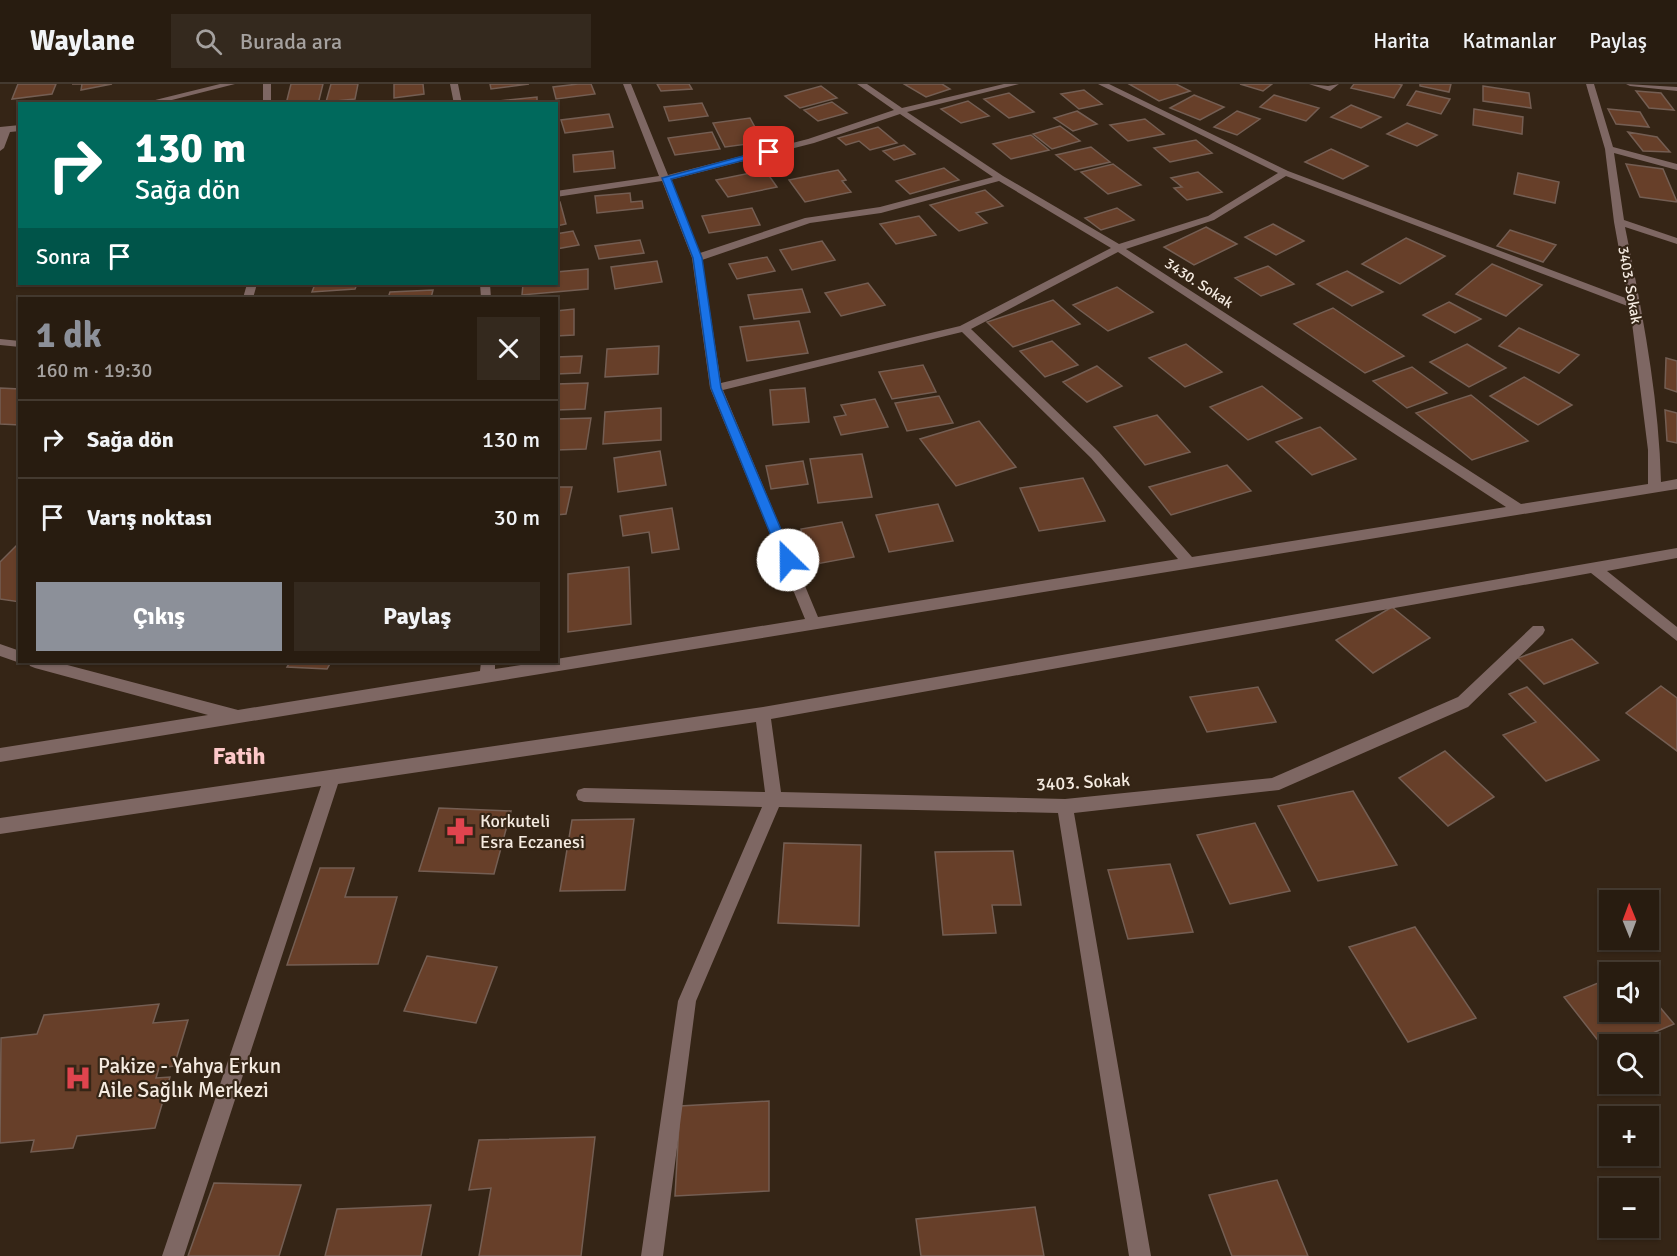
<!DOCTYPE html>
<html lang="tr">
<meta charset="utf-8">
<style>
:root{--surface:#281c10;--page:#34291e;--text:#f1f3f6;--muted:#a5a19f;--line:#443a30;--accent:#8c9099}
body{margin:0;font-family:Signika,sans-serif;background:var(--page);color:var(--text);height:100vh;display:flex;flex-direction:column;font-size:22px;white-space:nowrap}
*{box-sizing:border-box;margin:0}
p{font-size:20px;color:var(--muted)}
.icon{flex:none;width:33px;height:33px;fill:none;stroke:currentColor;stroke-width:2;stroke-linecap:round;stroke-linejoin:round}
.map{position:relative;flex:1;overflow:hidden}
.details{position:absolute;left:18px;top:213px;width:540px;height:366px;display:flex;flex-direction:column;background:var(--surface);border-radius:0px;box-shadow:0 2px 4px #0004,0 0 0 2px var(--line)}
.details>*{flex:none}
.hud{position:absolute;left:18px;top:18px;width:540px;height:183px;border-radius:0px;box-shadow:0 2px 4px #0004,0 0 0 2px var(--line);background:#00695c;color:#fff;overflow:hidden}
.needle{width:39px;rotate:359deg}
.controls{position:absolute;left:1599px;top:806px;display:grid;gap:12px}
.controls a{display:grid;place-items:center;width:60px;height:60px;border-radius:0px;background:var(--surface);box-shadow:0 2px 4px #0004,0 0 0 2px var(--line);font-size:30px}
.pin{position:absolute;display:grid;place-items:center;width:51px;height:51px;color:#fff;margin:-26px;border-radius:12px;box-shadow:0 3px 9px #0006}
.me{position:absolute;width:66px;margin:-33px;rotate:337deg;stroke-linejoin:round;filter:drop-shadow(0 0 4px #0008)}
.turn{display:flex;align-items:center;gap:21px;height:126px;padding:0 18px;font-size:27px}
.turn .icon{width:78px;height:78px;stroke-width:2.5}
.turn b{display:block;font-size:42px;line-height:51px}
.then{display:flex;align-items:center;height:57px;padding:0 18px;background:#0003;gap:12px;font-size:22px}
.round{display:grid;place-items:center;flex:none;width:63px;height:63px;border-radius:0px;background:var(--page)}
.summary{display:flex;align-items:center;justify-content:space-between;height:102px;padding:0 18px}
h1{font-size:36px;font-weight:800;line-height:45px;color:var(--accent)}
.cta{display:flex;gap:12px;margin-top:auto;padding:12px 18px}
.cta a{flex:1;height:69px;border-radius:0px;background:var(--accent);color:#fff;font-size:24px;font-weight:800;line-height:69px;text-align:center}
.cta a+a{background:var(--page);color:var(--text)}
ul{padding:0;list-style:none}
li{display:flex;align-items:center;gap:18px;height:78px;padding:0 18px;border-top:2px solid var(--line)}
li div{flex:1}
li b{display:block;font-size:22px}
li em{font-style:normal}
header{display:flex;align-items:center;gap:36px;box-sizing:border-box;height:84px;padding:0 30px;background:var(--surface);border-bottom:2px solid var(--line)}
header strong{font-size:28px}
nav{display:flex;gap:33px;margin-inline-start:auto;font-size:21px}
.search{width:420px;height:54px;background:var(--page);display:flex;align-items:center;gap:15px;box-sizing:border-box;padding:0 21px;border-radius:0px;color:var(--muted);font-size:22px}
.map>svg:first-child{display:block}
.building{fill:#673f29;stroke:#745e53;stroke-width:1.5}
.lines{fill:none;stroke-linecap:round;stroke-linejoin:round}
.street{fill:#7e6763;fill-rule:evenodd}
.route{fill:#1a73e8;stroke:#114b97;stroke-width:1.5}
.labels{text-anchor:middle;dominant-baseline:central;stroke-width:4.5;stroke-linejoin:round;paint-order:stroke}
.far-street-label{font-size:15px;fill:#f5ebe1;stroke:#352516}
.street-label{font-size:18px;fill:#f5ebe1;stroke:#352516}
.poi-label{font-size:18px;fill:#f5ebe1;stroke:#352516;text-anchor:start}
.near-poi-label{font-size:21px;fill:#f5ebe1;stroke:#352516;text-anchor:start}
.district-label{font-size:24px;font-weight:bold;fill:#fdc8c9;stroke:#352516}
</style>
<header>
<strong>Waylane</strong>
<div class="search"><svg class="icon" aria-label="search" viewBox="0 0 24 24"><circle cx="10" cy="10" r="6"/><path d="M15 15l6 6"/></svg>Burada ara</div>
<nav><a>Harita</a><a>Katmanlar</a><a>Paylaş</a></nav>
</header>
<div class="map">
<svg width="1677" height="1172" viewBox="0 0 1677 1172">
<rect width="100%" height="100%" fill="#352516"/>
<path class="building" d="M18 0H56L52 10 12 15Z
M72 0H112L81 6 82 0Z
M291 0H323L318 20H286Z
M331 0H358L355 15 326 18Z
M394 0H423L424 10 394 14Z
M490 0H529L491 5Z
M578 0H591L595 10 556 15 553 3Z
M657 0H689L692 5 661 7Z
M904 0H942L950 5 926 13Z
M1129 0H1176L1190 7 1159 17Z
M1240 0H1272L1263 7Z
M1354 0H1398L1402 1 1394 14 1351 4Z
M1420 0H1451L1449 8 1420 2Z
M821 2 837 14 800 24 785 12Z
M1483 2 1529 9 1531 24 1483 17Z
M1084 6 1102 20 1079 25 1061 10Z
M1416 7 1450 15 1441 30 1407 21Z
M1636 7 1661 9 1674 26 1649 24Z
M1009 9 1034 28 1009 34 984 15Z
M1194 11 1224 23 1200 36 1170 24Z
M1274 11 1319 24 1306 37 1260 23Z
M537 13V20H490V18Z
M968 17 989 32 961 39 941 25Z
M832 18 847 29 818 37 804 26Z
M702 19 708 32 669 37 664 23Z
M1351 21 1381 33 1361 44 1331 33Z
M1474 25 1523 33 1522 50 1473 41Z
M1608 25 1640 28 1649 43 1616 40Z
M1077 27 1097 40 1073 47 1054 34Z
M1237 27 1260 35 1237 51 1214 43Z
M609 30 613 43 565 49 561 36Z
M750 34 763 58 725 63 713 39Z
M1145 35 1164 50 1128 57 1110 41Z
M1407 39 1437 51 1417 62 1387 50Z
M1060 42 1080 57 1052 65 1033 50Z
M878 43 897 59 870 66 859 57 846 61 838 54Z
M712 48 720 65 675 71 668 54Z
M1628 48 1657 53 1670 68 1643 67Z
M1031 51 1049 66 1011 75 993 60Z
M1196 56 1212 69 1170 78 1154 64Z
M904 61 915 70 894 76 883 67Z
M1091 63 1110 78 1075 86 1056 71Z
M1331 65 1368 82 1343 95 1305 78Z
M613 67 615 84 574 88 573 71Z
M1113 80 1141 101 1108 110 1081 88Z
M1626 80 1663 85 1677 118 1640 113Z
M944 84 959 96 910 110 896 97Z
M765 86 777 103 728 113 716 96Z
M838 86 846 96 842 97 851 108 805 118 789 96Z
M1198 88 1222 108 1187 116 1174 104 1182 103 1171 94Z
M1518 89 1559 98 1555 119 1514 110Z
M985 106 1003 122 976 129 987 139 959 147 930 121Z
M630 109 631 118 642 117 643 124 597 129 595 112Z
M556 118H560L566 140 556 142Z
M752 124 760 141 709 149 702 132Z
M1117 124 1134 136 1101 146 1085 134Z
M919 132 936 151 896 160 880 140Z
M1273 140 1304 157 1276 171 1245 153Z
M1206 143 1237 160 1194 181 1164 163Z
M1510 146 1556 161 1543 178 1497 162Z
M573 147 579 161 556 165V150Z
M1406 154 1445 172 1400 200 1362 180Z
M640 156 644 169 599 175 595 162Z
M822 157 835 176 792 186 780 166Z
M767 173 775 187 737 195 729 180Z
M657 177 662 198 615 205 611 183Z
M1492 180 1542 201 1506 232 1456 210Z
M1268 182 1294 200 1261 212 1235 194Z
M588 185V205L522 211 523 200H556V188Z
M1347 187 1383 208 1352 222 1317 200Z
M868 199 885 221 841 232 825 209Z
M315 200H357L355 205 312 208Z
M1117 203 1153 228 1108 247 1073 221Z
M802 205 810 228 754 235 748 211Z
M433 206 431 214H388L390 208Z
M1053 216 1080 240 1013 263 987 238Z
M1449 218 1481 235 1455 249 1423 231Z
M1333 224 1404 272 1365 289 1294 240Z
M574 225V251L556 252V227Z
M799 237 808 269 747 277 740 243Z
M1519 244 1579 271 1559 289 1499 262Z
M1052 257 1078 281 1045 293 1020 267Z
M1186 260 1222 288 1185 303 1149 274Z
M1467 260 1506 284 1469 303 1430 278Z
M659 262 658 290 605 293 607 265Z
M582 272 580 289 556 290V273Z
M1666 274 1677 277V308L1665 304Z
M923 281 936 308 892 315 879 288Z
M1097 282 1122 302 1087 318 1063 298Z
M1412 283 1447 309 1407 324 1373 297Z
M1524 293 1572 321 1538 341 1490 312Z
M588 299 585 325 556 326V300Z
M1262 302 1302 334 1248 356 1210 323Z
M0 304 20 305V341L0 340Z
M805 304 809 338 773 341 770 306Z
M1471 311 1528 357 1472 376 1416 329Z
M939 312 953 339 907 347 895 319Z
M875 315 888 343 841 351 834 333 846 331 841 321Z
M661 324V356L603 360 605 328Z
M1665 326 1677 329V359L1667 357Z
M1157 331 1190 368 1145 381 1114 343Z
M591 334 586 365 556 366V335Z
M979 337 1016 383 956 402 920 355Z
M1320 343 1356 375 1312 391 1276 358Z
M660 367 666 401 618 408 614 374Z
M862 370 872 413 818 419 810 375Z
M803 377 808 400 771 405 766 382Z
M1227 381 1251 407 1171 431 1149 403Z
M1083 394 1105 437 1039 447 1020 404Z
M556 403H572L566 430 556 431Z
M938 420 953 457 889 468 876 431Z
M672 424 679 465 652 469 649 448 623 452 620 432Z
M842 438 854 473 811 481 801 445Z
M20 458V518L0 515V478Z
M629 483 631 540 568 548V490Z
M1392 523 1430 554 1373 589 1336 556Z
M1572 555 1598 579 1544 600 1518 574Z
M290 578H331L327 585 287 583Z
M1661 602 1677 614V667L1626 629Z
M1258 603 1276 638 1207 648 1190 613Z
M1527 603 1599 676 1546 697 1503 651 1536 638 1509 610Z
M1445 667 1494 713 1448 742 1399 694Z
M1353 707 1397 781 1318 797 1278 722Z
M439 724 511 727 494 790 419 787Z
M634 735 625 806 560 807 572 736Z
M1255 739 1290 807 1230 820 1197 751Z
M784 759 861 761 859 842 778 839Z
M1013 767 1021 821H992L996 849 943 851 935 768Z
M1170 780 1193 848 1128 855 1108 786Z
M320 784H354L345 813H397L378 880 287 881Z
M1415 843 1476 934 1408 958 1349 863Z
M427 872 497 883 476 939 404 927Z
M1610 894V927H1648V909L1674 940 1627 960H1610L1607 968 1564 913Z
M159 920 153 939 188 936 174 982 159 984 156 994 170 993 155 1044 77 1052 73 1064 31 1068 34 1056 0 1059 1 954 37 950 44 931Z
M769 1017V1107L675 1112 680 1022Z
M595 1053 581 1172H479L491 1104 469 1106 479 1056Z
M1277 1096 1308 1172H1232L1209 1111Z
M214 1099 301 1101 279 1172H188Z
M431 1121 421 1172H325L337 1125Z
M1035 1123 1044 1172H921L916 1135Z"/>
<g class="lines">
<path class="street" d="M220 0H235L156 20H139Z
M263 0H271V20H263Z
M450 0H458L462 20H454Z
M623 0H631L668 91 808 55 894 26 857 0H867L902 24 1004 0H1019L907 28 1003 92 1119 160 1208 132 1278 89 1098 0H1109L1288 87 1628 215 1614 138 1605 65 1586 0H1594L1613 63 1677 80V86L1614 69 1624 136 1677 154V160L1625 143C1642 227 1659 313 1661 398L1677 395V405L0 678V664L208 631 35 584 30 582 28 578H56L238 626 480 587 481 578H495V585L540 578H556V575L805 535 710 304 692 174 662 97 556 113V107L659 92ZM900 30 993 93 880 123 805 134 700 169 670 96 814 59ZM1286 92 1630 223 1648 366V400L1521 420 1126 165 1214 136ZM999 97 1111 164 960 242 721 299 702 176 810 139 881 129ZM1118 168 1506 423 1192 473 1099 368 971 245ZM962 248 1091 374 1178 475 818 533 723 306Z
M1309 0 1328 2 1339 0 1330 7Z
M1626 0 1677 3V7L1630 2Z
M20 41V47L10 48 4 64 0 67V43Z
M247 200H257L253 214H243Z
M480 200H490L491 214H481Z
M0 255 20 257V263L0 261Z
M1677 464V474L1607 487 1677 543V557L1591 489 771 635 781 708 1065 715 1272 694 1458 613 1533 542H1543L1545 546 1543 550 1468 623 1279 706 1074 729 1151 1172H1129L1058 729 779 723 696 917 663 1172H641L678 917 762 723 584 718 578 716 576 711 578 706 584 704 765 708 756 638 338 700 184 1172H162L321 702 0 750V734L763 623Z
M0 560 20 567V578H25L20 579 0 572Z"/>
</g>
<path class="route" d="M769 65 772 69 671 95 702 174 721 304 794 476 788 480 781 476 711 304 693 174 662 94Z"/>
<defs>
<symbol id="pharmacy-bare" viewBox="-9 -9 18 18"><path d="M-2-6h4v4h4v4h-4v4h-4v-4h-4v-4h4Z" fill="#e0444e" stroke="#352516" stroke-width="2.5" paint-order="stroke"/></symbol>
<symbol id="hospital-bare" viewBox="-9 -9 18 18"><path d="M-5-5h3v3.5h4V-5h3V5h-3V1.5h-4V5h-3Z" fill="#e0444e" stroke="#352516" stroke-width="2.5" paint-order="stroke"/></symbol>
</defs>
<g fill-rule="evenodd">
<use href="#pharmacy-bare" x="441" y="728" width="38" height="38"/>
<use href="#hospital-bare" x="59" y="975" width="38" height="38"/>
</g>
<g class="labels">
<g class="far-street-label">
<text transform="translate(1199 199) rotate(33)">3430. Sokak</text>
<text transform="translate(1630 201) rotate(80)">3403. Sokak</text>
</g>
<g class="street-label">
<text transform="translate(1083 698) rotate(-3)">3403. Sokak</text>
</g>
<g class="poi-label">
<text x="480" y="737">Korkuteli<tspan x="480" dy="21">Esra Eczanesi</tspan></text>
</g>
<g class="near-poi-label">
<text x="98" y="982">Pakize - Yahya Erkun<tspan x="98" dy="24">Aile Sağlık Merkezi</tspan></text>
</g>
<g class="district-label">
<text x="239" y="672">Fatih</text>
</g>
</g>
</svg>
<div class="controls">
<a><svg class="needle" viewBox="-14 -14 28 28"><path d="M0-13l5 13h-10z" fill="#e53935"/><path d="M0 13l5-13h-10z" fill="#a5a19f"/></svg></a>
<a><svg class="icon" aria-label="sound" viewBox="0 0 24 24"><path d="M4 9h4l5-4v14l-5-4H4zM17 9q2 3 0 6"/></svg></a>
<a><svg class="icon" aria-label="search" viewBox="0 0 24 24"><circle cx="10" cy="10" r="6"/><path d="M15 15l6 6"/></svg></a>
<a>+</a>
<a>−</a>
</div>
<div class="pin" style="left:769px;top:68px;background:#d93025"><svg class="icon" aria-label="arrive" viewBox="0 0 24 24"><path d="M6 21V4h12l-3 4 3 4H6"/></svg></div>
<svg class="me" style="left:788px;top:476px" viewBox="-20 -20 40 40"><circle r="19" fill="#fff"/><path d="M0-13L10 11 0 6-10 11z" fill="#1a73e8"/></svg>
<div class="hud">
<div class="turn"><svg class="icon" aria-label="right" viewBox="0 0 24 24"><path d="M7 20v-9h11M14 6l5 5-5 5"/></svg><div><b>130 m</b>Sağa dön</div></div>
<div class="then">Sonra<svg class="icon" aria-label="arrive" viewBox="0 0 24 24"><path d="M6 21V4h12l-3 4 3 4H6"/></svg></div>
</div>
<section class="details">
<div class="summary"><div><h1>1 dk</h1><p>160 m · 19:30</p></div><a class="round"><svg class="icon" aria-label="close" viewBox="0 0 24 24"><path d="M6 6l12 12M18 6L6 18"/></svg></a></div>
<ul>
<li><svg class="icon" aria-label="right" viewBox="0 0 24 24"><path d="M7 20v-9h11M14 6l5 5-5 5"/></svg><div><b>Sağa dön</b></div><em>130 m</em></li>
<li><svg class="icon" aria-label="arrive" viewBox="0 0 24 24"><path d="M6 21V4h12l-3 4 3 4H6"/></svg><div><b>Varış noktası</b></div><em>30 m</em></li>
</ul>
<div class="cta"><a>Çıkış</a><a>Paylaş</a></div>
</section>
</div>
